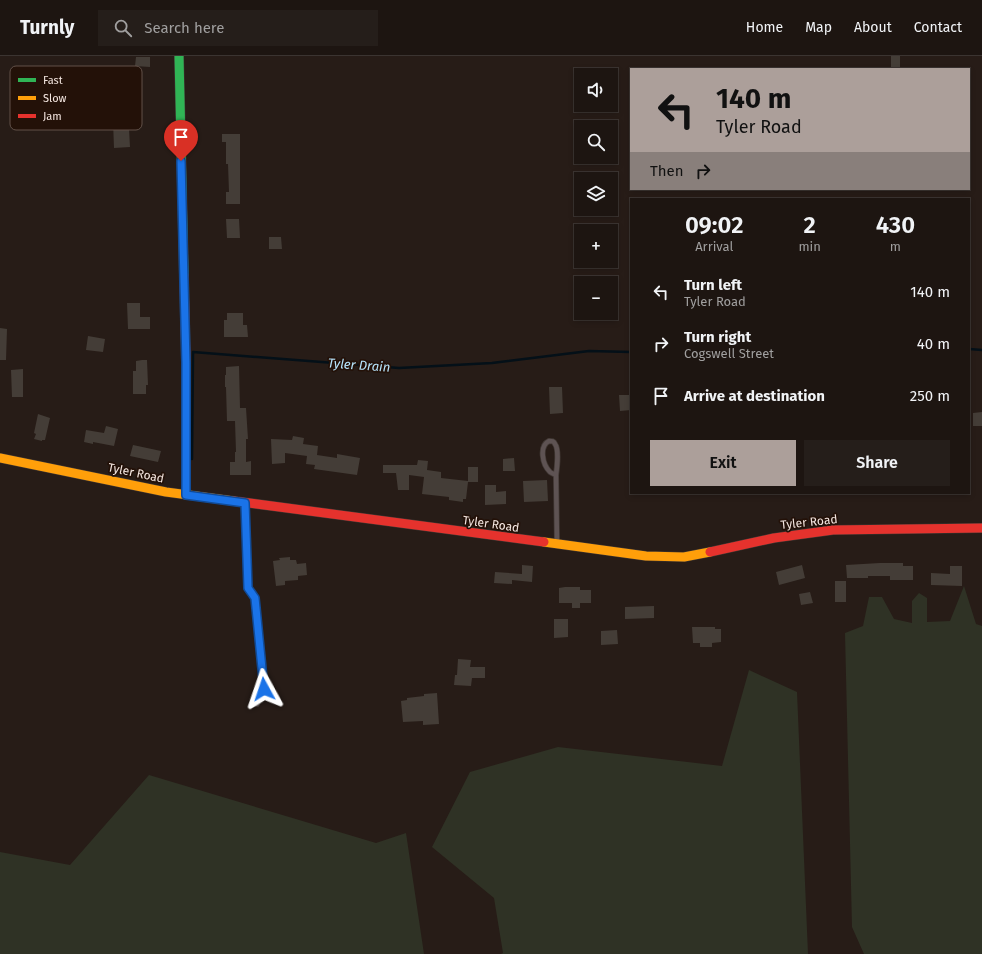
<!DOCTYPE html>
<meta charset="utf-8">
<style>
:root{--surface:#1d1511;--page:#251e1a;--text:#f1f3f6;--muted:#a09f9f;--line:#3b3431;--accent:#ac9f9a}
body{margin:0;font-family:"Fira Sans",sans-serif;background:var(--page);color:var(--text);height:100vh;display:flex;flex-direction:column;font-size:15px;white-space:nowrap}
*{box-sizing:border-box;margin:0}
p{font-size:13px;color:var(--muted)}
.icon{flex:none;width:22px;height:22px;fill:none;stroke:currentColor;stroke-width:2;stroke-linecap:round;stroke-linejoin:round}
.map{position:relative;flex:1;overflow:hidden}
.panel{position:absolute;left:630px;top:142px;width:340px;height:296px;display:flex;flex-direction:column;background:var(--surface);border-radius:0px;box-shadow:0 2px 6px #0003,0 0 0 1px var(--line)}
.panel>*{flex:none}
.guide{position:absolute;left:630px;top:12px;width:340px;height:122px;border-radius:0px;box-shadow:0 2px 6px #0003,0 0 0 1px var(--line);background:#ac9f9a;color:#111;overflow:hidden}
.fabs{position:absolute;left:574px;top:12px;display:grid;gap:8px}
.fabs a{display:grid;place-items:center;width:44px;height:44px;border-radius:0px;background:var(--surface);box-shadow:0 2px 6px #0003,0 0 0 1px var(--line);font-size:20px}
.pin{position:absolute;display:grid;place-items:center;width:34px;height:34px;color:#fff;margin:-41px -17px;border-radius:50% 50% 50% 0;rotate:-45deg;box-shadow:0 0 4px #0007}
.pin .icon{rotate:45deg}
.me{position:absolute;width:44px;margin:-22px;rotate:355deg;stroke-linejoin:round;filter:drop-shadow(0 0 3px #0008)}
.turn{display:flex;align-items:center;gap:14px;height:84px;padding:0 20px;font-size:18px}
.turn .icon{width:52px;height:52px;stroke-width:2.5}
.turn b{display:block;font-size:28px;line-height:34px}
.then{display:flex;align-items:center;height:38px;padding:0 20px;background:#0003;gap:8px;font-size:15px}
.eta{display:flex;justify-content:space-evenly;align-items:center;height:68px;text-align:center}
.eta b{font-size:24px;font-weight:600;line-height:28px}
.cta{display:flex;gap:8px;margin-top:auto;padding:8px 20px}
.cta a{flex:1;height:46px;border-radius:0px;background:var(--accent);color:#111;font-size:16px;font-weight:600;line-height:46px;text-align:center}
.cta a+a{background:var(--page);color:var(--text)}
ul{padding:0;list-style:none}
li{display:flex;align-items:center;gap:12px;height:52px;padding:0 20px}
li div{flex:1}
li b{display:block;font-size:15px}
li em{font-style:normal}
header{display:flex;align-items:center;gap:24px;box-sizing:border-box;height:56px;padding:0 20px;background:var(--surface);border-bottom:1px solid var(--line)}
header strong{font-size:19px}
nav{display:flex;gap:22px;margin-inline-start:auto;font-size:14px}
.search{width:280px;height:36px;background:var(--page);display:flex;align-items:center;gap:10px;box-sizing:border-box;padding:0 14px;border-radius:0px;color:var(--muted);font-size:15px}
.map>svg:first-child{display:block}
.green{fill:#2f3225}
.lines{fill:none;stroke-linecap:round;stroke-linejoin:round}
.stream{stroke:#041018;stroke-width:2.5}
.building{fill:#443d37}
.lane-casing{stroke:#423935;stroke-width:6}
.fast-casing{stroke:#423935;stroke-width:10}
.slow-casing{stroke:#423935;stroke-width:10}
.jam-casing{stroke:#423935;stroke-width:10}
.lane{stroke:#5e5353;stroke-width:4.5}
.fast{stroke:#30b455;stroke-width:9}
.slow{stroke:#ff9f0a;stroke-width:9}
.jam{stroke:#e5322d;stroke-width:9}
.route-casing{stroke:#114b97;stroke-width:10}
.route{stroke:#1a73e8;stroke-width:7}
.labels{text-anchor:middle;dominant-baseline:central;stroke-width:3.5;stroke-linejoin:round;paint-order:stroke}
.street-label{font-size:12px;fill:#f4e6e0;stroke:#231108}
.water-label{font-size:13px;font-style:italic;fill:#b6e4fc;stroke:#231108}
.key{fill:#231108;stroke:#625149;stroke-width:1}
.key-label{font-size:11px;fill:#f4e6e0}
</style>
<header>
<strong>Turnly</strong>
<div class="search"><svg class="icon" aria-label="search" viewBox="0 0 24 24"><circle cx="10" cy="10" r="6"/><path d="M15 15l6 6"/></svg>Search here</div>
<nav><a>Home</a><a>Map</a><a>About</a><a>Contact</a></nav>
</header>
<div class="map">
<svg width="982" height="898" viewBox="0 0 982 898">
<rect width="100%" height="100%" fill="#271c17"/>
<path class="green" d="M964 530 976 568 982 570V898H864L852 871 845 577 863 570 869 541H882L894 563 912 567V545L919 537 927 542V566L950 565Z
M749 614 797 636 808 898H501L503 897 494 842 432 791 470 716 558 691 722 710Z
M149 719 376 787 406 777 424 898H0V796L70 809Z"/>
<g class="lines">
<path class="stream" d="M969 293 982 294
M192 403 193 296 399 312 492 307 589 295 631 296"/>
</g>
<path class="building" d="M891 0H900V12H891Z
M136 1H150V11L135 10Z
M128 54 130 91 114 92 113 65H116V55Z
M222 78H240V148H226V136H229L228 108H226V86H222Z
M226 163H239L240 182H227Z
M269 181H281L282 193H269Z
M127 247H140V261H150V273H128Z
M227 257H243V269H247L248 281H224V264H227Z
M0 272 7 273 6 304H0Z
M88 280 105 283 103 296 86 294Z
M142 304H147L148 329H146V338H133V315H136V305Z
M239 310 240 352H246L248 383H246V406L251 405V419H230V406H235V396H236L235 365H227L226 331H225V319H226V311Z
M23 313V341H12L11 314Z
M549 331H562L563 357 550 358Z
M619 339H631V354L620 355Z
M982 356V370H973V357Z
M38 358 50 362 45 384H42V385L34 383 36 378 34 377Z
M106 370 118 373 114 390 93 386V388L84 386 86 374 104 377Z
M293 380 304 382 303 388 318 390 317 399 337 402V398L360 402 357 419 314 413 315 409 306 408 307 400 285 397V407L272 408 271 383 292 384Z
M133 389 161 395 158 406 130 400Z
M514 402 515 415H503V403Z
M418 404 428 405 427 414 441 416V422L468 425V411H478V426H468L466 443H463V446L449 444V441L422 438 424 421 409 419V434H398L396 417H383V409H417Z
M547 424 548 445 524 446 523 425Z
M485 429H496V436L506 435V448L485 449Z
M290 501V504H296L297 508 306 507 307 519 298 520V524L285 525V529L276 530 273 505 280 504 279 502Z
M880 507H903V510H913V524H890V520H868V522H847L846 509Z
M522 509 533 510 532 526 512 524V528L494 527 495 516 522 518Z
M802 509 805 522 779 529 776 516Z
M950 510H962V530L931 529V517L950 518Z
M835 525H846V546H835Z
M565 531H580V534H591V547H580V552H572V547H559V532Z
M810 536 813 547 801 549 799 538Z
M654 550V562L625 563V551Z
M554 563H568V581L554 582Z
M692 571H715V573H721V586L712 587V591H700V587H693Z
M617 574 618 588 601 589V575Z
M458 603 471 604 470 611H485V622H472L471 630 454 629 455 619H457Z
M437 637 439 668 423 669V665L403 666 401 645 407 644V642L424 640V638Z"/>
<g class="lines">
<defs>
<path id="lane" d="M556 419C557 412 559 393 555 388 554 385 552 385 549 385 539 390 542 408 550 416 551 417 554 418 556 419L557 487
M245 447 248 533 255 542 256 552 264 633 257 648"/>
<path id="fast" d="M179 0 184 219"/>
<path id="slow" d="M0 402 166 436 234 445
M544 486 646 500 684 501 710 496"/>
<path id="jam" d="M184 219 186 307V439
M234 445 544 486
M710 496 774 482 833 474 982 472"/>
</defs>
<use href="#lane" class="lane-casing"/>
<use href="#fast" class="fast-casing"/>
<use href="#slow" class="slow-casing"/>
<use href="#jam" class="jam-casing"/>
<use href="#lane" class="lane"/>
<use href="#fast" class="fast"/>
<use href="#slow" class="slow"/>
<use href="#jam" class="jam"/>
</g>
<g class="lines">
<defs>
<path id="route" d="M181 105 186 307V439L245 447 248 532 255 542 256 552 264 633"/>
</defs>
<use href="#route" class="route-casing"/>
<use href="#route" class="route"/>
</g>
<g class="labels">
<g class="street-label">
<text transform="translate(136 417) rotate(12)">Tyler Road</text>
<text transform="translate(809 466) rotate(-6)">Tyler Road</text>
<text transform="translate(491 468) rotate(8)">Tyler Road</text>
</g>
<g class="water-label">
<text transform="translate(359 309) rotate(4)">Tyler Drain</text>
</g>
</g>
<rect x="10" y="10" width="132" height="64" rx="6" class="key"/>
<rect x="18" y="22" width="18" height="4" fill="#30b455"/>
<rect x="18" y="40" width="18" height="4" fill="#ff9f0a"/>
<rect x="18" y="58" width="18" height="4" fill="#e5322d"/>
<g class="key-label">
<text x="43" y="28">Fast</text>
<text x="43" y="46">Slow</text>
<text x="43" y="64">Jam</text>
</g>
</svg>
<div class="fabs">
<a><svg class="icon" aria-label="sound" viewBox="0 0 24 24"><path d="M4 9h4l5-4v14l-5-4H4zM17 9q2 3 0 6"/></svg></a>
<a><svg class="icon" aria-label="search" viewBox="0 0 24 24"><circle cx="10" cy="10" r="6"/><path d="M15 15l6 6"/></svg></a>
<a><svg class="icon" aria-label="layers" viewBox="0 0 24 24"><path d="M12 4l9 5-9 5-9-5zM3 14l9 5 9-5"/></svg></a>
<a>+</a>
<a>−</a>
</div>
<div class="pin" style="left:181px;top:105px;background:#d93025"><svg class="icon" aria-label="arrive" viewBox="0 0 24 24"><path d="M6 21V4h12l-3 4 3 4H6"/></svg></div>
<svg class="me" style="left:264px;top:633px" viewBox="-20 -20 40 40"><path d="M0-17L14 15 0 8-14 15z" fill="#1a73e8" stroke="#fff" stroke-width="4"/></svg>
<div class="guide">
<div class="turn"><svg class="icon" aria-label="left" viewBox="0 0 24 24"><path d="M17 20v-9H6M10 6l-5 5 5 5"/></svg><div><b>140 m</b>Tyler Road</div></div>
<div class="then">Then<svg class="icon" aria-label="right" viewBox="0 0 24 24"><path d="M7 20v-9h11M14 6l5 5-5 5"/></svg></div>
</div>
<section class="panel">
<div class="eta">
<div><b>09:02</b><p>Arrival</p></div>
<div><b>2</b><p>min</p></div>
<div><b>430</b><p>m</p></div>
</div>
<ul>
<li><svg class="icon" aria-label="left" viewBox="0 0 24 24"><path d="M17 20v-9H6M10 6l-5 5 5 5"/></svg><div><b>Turn left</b><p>Tyler Road</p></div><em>140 m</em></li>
<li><svg class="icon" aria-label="right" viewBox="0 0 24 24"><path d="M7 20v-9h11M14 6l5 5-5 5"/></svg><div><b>Turn right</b><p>Cogswell Street</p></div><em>40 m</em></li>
<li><svg class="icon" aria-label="arrive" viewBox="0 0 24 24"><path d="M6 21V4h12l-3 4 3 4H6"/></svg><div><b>Arrive at destination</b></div><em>250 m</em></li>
</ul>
<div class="cta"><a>Exit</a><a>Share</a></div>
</section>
</div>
